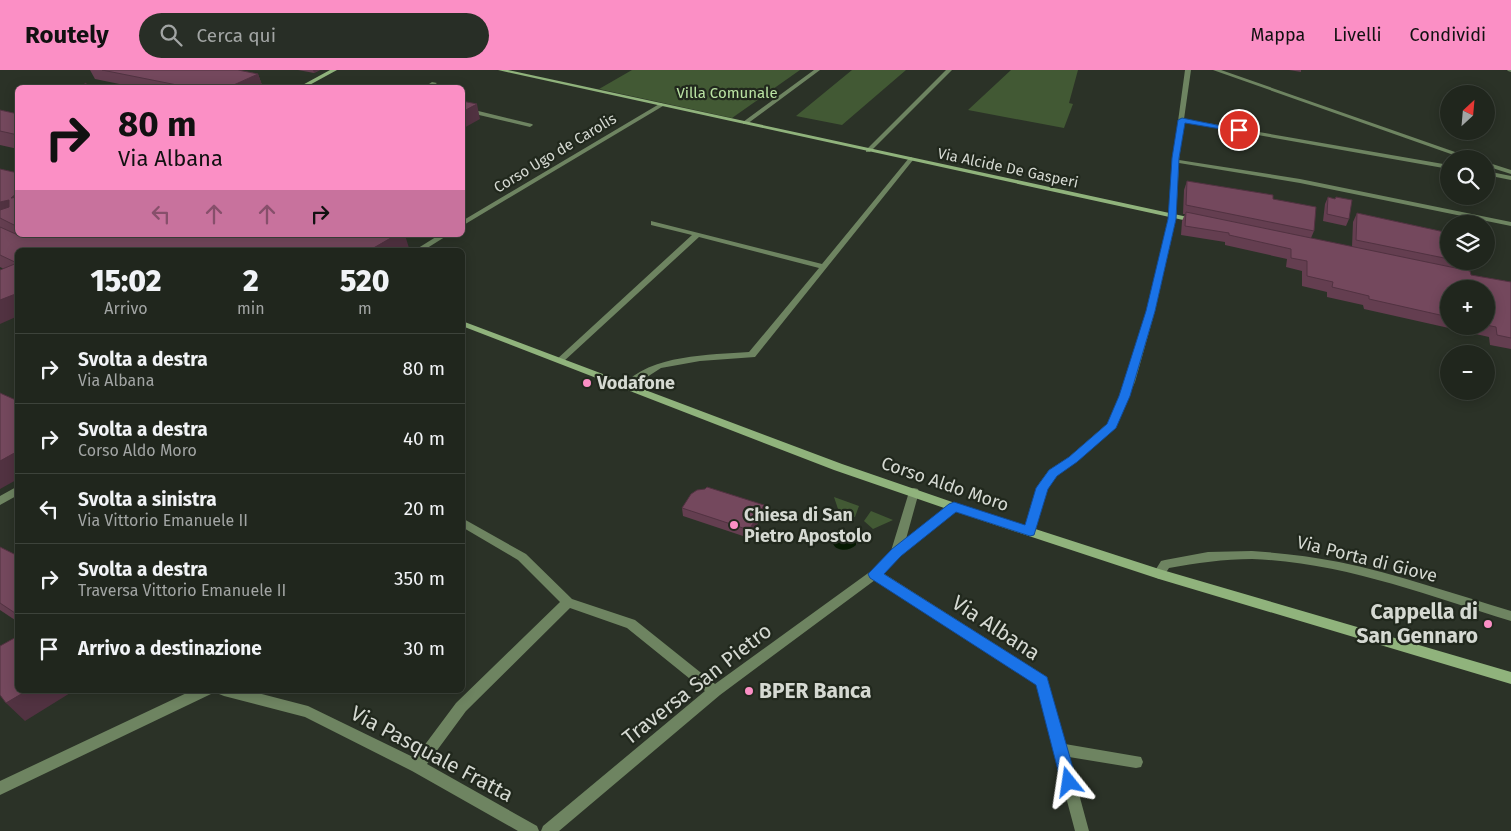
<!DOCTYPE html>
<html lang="it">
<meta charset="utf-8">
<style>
:root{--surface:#20261d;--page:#282e26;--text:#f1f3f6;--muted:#a2a5a4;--line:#3d433b;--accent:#fb8fc5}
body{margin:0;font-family:"Fira Sans",sans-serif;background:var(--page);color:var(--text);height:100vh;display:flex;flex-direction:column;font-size:19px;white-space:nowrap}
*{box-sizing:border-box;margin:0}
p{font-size:16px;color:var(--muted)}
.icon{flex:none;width:28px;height:28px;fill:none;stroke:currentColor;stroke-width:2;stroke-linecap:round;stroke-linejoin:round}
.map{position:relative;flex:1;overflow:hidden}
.details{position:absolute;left:15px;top:178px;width:450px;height:445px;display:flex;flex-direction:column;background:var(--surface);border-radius:8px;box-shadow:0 2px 12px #0003,0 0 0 1px var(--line)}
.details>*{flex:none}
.guide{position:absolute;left:15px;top:15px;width:450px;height:152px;border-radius:8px;box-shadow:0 2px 12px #0003,0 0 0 1px var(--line);background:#fb8fc5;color:#111;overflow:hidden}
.needle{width:32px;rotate:26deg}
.controls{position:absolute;left:1440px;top:15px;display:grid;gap:10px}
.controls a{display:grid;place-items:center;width:55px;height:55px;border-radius:50%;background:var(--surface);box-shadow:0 2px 12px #0003,0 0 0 1px var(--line);font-size:25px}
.pin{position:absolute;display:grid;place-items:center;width:42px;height:42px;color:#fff;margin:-21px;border:2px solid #fff;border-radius:50%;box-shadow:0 1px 5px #0007}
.me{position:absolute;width:55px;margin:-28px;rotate:345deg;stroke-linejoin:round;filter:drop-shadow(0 0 4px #0008)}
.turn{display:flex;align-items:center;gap:18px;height:105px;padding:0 20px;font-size:22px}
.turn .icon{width:65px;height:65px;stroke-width:2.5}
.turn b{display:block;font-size:35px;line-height:42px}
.lanes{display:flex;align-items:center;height:48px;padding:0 20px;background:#0003;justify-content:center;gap:25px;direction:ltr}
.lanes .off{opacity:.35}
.eta{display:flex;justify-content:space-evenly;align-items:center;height:85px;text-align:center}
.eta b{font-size:30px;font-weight:800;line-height:35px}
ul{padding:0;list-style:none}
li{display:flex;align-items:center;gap:15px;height:70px;padding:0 20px;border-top:1px solid var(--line)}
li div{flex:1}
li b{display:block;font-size:19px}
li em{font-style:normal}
header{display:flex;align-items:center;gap:30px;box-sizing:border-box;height:70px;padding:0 25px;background:var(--accent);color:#111}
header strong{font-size:24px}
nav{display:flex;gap:28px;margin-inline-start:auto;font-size:18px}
.search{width:350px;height:45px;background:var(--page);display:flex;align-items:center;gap:12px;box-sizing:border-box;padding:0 18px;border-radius:28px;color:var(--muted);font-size:19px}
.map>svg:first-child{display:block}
.green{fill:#425934}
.water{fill:#051a00}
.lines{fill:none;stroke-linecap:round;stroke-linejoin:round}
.street{fill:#6e8461;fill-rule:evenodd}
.secondary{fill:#90b37c;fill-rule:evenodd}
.wall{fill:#643e50;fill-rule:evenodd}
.shaded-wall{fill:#513241}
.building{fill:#74485d;stroke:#513241}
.route{fill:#1a73e8;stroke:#114b97}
.poi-dot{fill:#fb8fc5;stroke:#21281d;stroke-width:2}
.labels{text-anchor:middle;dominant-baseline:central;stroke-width:4.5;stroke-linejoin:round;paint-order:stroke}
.far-park-label{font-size:15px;fill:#bae3a3;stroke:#21281d}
.far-street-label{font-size:15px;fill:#d5d9d2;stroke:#21281d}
.poi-label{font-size:18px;font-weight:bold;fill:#d5d9d2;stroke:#21281d;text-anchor:start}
.street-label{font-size:18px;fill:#d5d9d2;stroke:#21281d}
.near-poi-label{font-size:21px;font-weight:bold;fill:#d5d9d2;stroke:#21281d;text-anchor:end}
.near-street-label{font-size:21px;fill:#d5d9d2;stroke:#21281d}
</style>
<header>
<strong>Routely</strong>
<div class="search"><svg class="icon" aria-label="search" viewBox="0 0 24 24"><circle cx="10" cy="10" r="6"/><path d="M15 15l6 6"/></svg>Cerca qui</div>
<nav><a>Mappa</a><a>Livelli</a><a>Condividi</a></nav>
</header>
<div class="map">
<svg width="1511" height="761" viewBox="0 0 1511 761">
<rect width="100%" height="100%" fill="#2b3227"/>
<path class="green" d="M632 0H800L732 48 599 19Z
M852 0H906L842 55 796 46Z
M1011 0H1078L1069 33 1073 34 1064 58 968 40Z
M834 427 859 436 855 447 841 448Z
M871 441 893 450 873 459 864 451Z"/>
<path class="water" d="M844 462 851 463 856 469V475C847 484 827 480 834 465Z"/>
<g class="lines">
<path class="street" d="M814 0H820L747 54H743V52Z
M946 0H952L870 82H866V80Z
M1185 0H1191L1184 49 1449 95V99L1184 52 1179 90 1300 109 1511 152V156L1300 113 1179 93 1176 149 1155 241 1135 312 1115 357 1077 391 1057 406 1047 419 1035 462 1034 465H1026L1025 462 1038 415 1049 400 1069 387 1108 353 1125 312 1147 241 1168 149 1173 88Z
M1213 0H1221L1475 89H1465Z
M1507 0H1511V2L1508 1Z
M432 12 437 13 430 18H423Z
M661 33 664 35 663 36 462 156V151Z
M462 37 532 54 533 55 530 57 462 41Z
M911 87 914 89 913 90 755 287 700 291 661 298 630 318H624L622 316C651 284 710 285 749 282L819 198 699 167 563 292 560 293 556 290 692 165 651 155V151L822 194 909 88Z
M1486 92 1511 100V104L1486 96Z
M1486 101 1511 106V110L1486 105Z
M439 165H448L424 180H415Z
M18 416V425L0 435V426Z
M914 418 918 419 919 422 906 469 950 434H958L959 437 900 486 883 503 1047 607 1065 674 1141 687 1143 692 1141 697 1136 698 1069 687 1089 761H1075L1036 614 875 510 720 625 559 761H541L543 756 705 621 627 558 570 538 466 641 427 694 537 756 539 761H518L412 701 305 647 224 626 219 624 218 620H246L308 636 415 688 456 633 560 532 518 490 462 457V448L526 484 572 529 635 550 715 614 871 501 891 481 909 422 910 419Z
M1252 481C1281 483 1310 486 1339 492 1397 504 1454 524 1511 541V551C1427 525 1341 492 1252 489 1224 489 1196 493 1169 498L1163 507 1159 509 1155 507 1153 504 1161 491 1165 490 1208 482Z
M193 620H212L211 624 0 725V711Z"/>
<path class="secondary" d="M330 0H337L304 18H297Z
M498 0H508L1197 149 1201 151 1197 153Z
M462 251 842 394 958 434 1159 499 1511 602V614L1159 509 950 440 834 400 462 256Z"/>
</g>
<path class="wall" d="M90 0H216L258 4 262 15 256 18H139L95 9Z
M298 0H320L314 3Z
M1289 0H1301V2Z
M0 40 18 44V79L0 75Z
M0 99 18 103V165L409 178 405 180H18V246L4 199 0 197Z
M1187 111 1273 129 1314 161 1311 168 1352 177 1353 152 1357 143 1449 163V191H1467L1468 193 1464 200 1471 205 1511 212V279L1490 275 1489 267 1364 239 1363 235 1327 227V222L1302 216V201L1286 197 1287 189 1225 175V172L1181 165 1182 151 1185 144H1183L1184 120ZM1449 219H1486V256H1449Z
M1328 127 1349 149 1346 156 1323 151 1325 134Z
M682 438 764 443 749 468 683 446Z
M0 477 18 486V552L0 540Z"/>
<path class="shaded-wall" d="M313 0H320L314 3Z
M258 4 262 15 256 18H227Z
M477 34 480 49 462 59V42Z
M18 122V138L11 128Z
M9 130 18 144 0 148V132Z
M396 165H405L409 178 405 180H370Z
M18 223V246L0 254V230Z
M18 381V409L0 419V391Z
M764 435V443L749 468V460Z
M28 620H75L25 651 6 633Z"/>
<path class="building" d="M102 0H238L258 4 227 18H192Z
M85 13 92 18H85Z
M462 31 477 34 462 42Z
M0 40 18 44V65L0 61Z
M0 99 18 103V122L11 128 18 127V157L0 148V140L9 137V130L0 132Z
M1187 111 1273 125V129L1316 137 1314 161 1186 135Z
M1328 127 1335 129 1336 127 1352 130 1349 149 1327 144Z
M1186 142 1470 201 1471 205 1511 212V268L1497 265 1496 257 1486 255V219H1449V247L1369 229V226L1332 217 1333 212 1307 206V191L1291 188V179L1229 165V163L1185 156Z
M1357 143 1449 163V189L1356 170Z
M0 157 18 165H396L370 180H18V223L0 230V200L17 193 0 185Z
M1458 191H1467L1468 193Z
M0 323 18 331V381L0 391Z
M707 417 764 435 749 460 682 438 691 424 697 420 705 419Z
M0 477 18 486V545L0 533Z
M18 566V620H28L6 633 0 625V576Z"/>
<path class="route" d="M1182 48 1242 60 1239 62 1185 53 1179 88 1176 149 1155 241 1130 326 1116 358 1077 392 1057 406 1048 419 1034 465 1030 466 956 442 901 486 884 504 1047 607 1077 712 1075 717 1069 720 1063 717 1061 712 1036 615 870 508 868 504 892 479 949 434 954 432 1025 455 1036 418 1049 400 1069 387 1107 354 1119 326 1146 241 1168 149 1172 88 1178 50Z"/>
<g class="poi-dot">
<circle cx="587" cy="313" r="5"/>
<circle cx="734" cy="455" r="5"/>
<circle cx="1488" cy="554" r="5"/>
<circle cx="749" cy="621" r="5"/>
</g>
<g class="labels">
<g class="far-park-label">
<text x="727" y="23">Villa Comunale</text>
</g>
<g class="far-street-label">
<text transform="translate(555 83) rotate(-31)">Corso Ugo de Carolis</text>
<text transform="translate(1008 98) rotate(12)">Via Alcide De Gasperi</text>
</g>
<g class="poi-label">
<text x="597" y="313">Vodafone</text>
<text x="744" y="445">Chiesa di San<tspan x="744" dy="21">Pietro Apostolo</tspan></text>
</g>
<g class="street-label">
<text transform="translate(945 414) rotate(19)">Corso Aldo Moro</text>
<text transform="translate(1367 489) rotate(14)">Via Porta di Giove</text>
</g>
<g class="near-poi-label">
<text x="1478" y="542">Cappella di<tspan x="1478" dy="24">San Gennaro</tspan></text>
<text x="759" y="621" text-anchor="start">BPER Banca</text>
</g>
<g class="near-street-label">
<text transform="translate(996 558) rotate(33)">Via Albana</text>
<text transform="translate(697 614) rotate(-38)">Traversa San Pietro</text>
<text transform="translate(432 684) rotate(28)">Via Pasquale Fratta</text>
</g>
</g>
</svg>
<div class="controls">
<a><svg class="needle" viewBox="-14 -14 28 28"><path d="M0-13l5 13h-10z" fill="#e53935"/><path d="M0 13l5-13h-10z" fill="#a2a5a4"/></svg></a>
<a><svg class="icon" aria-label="search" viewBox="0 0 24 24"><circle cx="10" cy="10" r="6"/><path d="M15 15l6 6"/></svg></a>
<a><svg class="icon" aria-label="layers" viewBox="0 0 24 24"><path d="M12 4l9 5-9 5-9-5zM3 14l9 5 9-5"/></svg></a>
<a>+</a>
<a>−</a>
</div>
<div class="pin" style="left:1239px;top:60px;background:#d93025"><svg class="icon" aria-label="arrive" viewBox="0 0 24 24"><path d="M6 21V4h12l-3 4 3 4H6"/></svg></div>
<svg class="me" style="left:1069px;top:712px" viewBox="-20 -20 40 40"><path d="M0-17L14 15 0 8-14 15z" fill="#1a73e8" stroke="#fff" stroke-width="4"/></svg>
<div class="guide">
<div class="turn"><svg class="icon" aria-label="right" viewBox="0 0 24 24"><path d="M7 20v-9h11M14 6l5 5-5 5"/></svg><div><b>80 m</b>Via Albana</div></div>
<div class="lanes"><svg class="icon off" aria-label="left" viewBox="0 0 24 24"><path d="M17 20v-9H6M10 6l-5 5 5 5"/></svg><svg class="icon off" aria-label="ahead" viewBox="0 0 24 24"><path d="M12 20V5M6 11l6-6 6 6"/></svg><svg class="icon off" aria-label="ahead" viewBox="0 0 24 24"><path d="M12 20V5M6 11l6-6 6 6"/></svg><svg class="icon" aria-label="right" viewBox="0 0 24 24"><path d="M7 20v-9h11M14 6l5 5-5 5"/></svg></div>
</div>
<section class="details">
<div class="eta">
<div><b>15:02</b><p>Arrivo</p></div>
<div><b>2</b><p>min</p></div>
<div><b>520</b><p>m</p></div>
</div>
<ul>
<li><svg class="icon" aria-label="right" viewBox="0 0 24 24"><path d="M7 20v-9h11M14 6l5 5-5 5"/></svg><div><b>Svolta a destra</b><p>Via Albana</p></div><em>80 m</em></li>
<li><svg class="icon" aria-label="right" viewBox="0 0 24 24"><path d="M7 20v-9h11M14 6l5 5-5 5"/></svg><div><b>Svolta a destra</b><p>Corso Aldo Moro</p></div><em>40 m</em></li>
<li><svg class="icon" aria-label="left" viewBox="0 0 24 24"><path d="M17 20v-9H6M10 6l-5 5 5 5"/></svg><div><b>Svolta a sinistra</b><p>Via Vittorio Emanuele II</p></div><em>20 m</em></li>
<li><svg class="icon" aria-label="right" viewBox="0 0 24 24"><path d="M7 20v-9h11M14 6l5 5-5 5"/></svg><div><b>Svolta a destra</b><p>Traversa Vittorio Emanuele II</p></div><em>350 m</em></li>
<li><svg class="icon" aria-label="arrive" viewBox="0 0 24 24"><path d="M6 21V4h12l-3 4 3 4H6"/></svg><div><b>Arrivo a destinazione</b></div><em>30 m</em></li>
</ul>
</section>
</div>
